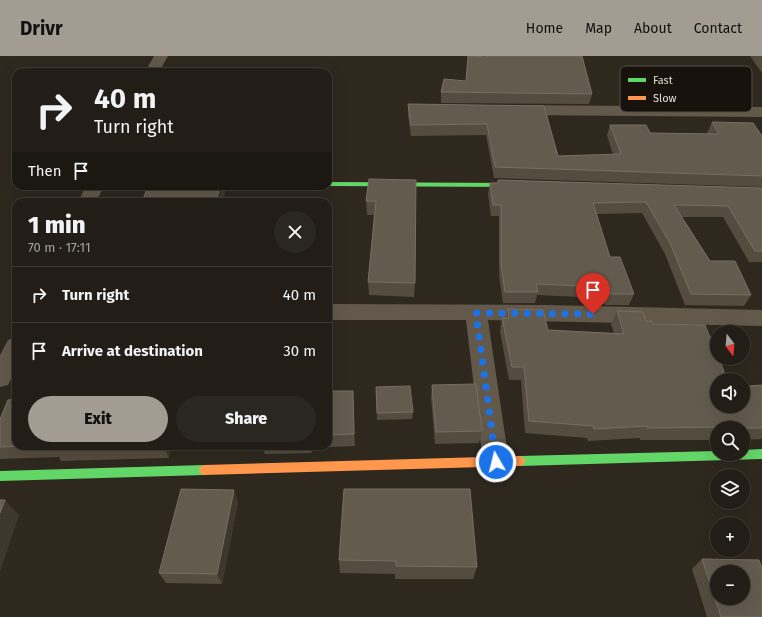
<!DOCTYPE html>
<meta charset="utf-8">
<style>
:root{--surface:#221e17;--page:#2a2720;--text:#f1f3f6;--muted:#a2a2a1;--line:#3f3c36;--accent:#a29c92}
body{margin:0;font-family:"Fira Sans",sans-serif;background:var(--page);color:var(--text);height:100vh;display:flex;flex-direction:column;font-size:15px;white-space:nowrap}
*{box-sizing:border-box;margin:0}
p{font-size:13px;color:var(--muted)}
.icon{flex:none;width:22px;height:22px;fill:none;stroke:currentColor;stroke-width:2;stroke-linecap:round;stroke-linejoin:round}
.map{position:relative;flex:1;overflow:hidden}
.details{position:absolute;left:12px;top:142px;width:320px;height:252px;display:flex;flex-direction:column;background:var(--surface);border-radius:12px;box-shadow:0 4px 16px #0002,0 0 0 1px var(--line)}
.details>*{flex:none}
.guide{position:absolute;left:12px;top:12px;width:320px;height:122px;border-radius:12px;box-shadow:0 4px 16px #0002,0 0 0 1px var(--line);background:#221e17;color:var(--text);overflow:hidden}
.needle{width:26px;rotate:164deg}
.buttons{position:absolute;left:710px;top:269px;display:grid;gap:8px}
.buttons a{display:grid;place-items:center;width:40px;height:40px;border-radius:50%;background:var(--surface);box-shadow:0 4px 16px #0002,0 0 0 1px var(--line);font-size:20px}
.pin{position:absolute;display:grid;place-items:center;width:34px;height:34px;color:#fff;margin:-41px -17px;border-radius:50% 50% 50% 0;rotate:-45deg;box-shadow:0 0 4px #0007}
.pin .icon{rotate:45deg}
.me{position:absolute;width:44px;margin:-22px;rotate:352deg;stroke-linejoin:round;filter:drop-shadow(0 0 3px #0008)}
.turn{display:flex;align-items:center;gap:14px;height:84px;padding:0 16px;font-size:18px}
.turn .icon{width:52px;height:52px;stroke-width:2.5}
.turn b{display:block;font-size:28px;line-height:34px}
.then{display:flex;align-items:center;height:38px;padding:0 16px;background:#0003;gap:8px;font-size:15px}
.round{display:grid;place-items:center;flex:none;width:42px;height:42px;border-radius:21px;background:var(--page)}
.overview{display:flex;align-items:center;justify-content:space-between;height:68px;padding:0 16px}
h1{font-size:24px;font-weight:800;line-height:30px}
.cta{display:flex;gap:8px;margin-top:auto;padding:8px 16px}
.cta a{flex:1;height:46px;border-radius:24px;background:var(--accent);color:#111;font-size:16px;font-weight:800;line-height:46px;text-align:center}
.cta a+a{background:var(--page);color:var(--text)}
ul{padding:0;list-style:none}
li{display:flex;align-items:center;gap:12px;height:56px;padding:0 16px;border-top:1px solid var(--line)}
li div{flex:1}
li b{display:block;font-size:15px}
li em{font-style:normal}
header{display:flex;align-items:center;gap:24px;box-sizing:border-box;height:56px;padding:0 20px;background:var(--accent);color:#111}
header strong{font-size:19px}
nav{display:flex;gap:22px;margin-inline-start:auto;font-size:14px}
.map>svg:first-child{display:block}
.lines{fill:none;stroke-linecap:round;stroke-linejoin:round}
.street{fill:#62594b;fill-rule:evenodd}
.fast{fill:#63d668;fill-rule:evenodd}
.slow{fill:#ff974d;fill-rule:evenodd}
.wall{fill:#544c3e}
.shaded-wall{fill:#3e372b}
.building{fill:#635b4e;stroke:#776f62;fill-rule:evenodd}
.route{stroke:#1a73e8;stroke-width:7;stroke-dasharray:0 12.6}
.key{fill:#17120c;stroke:#544e47;stroke-width:1}
.key-label{font-size:11px;fill:#e1dad0}
</style>
<header>
<strong>Drivr</strong>
<nav><a>Home</a><a>Map</a><a>About</a><a>Contact</a></nav>
</header>
<div class="map">
<svg width="762" height="561" viewBox="0 0 762 561">
<rect width="100%" height="100%" fill="#2e281f"/>
<g class="lines">
<path class="street" d="M154 0H168L159 16H145Z
M515 49 762 51V61L515 59 510 57 507 54 510 51Z
M86 130H104L96 146H78Z
M328 248 547 249 762 254V270L488 264 509 406 505 414 496 417 487 414 483 406 466 264H328Z
M16 281V313L8 329 0 331V299L8 284Z"/>
<path class="fast" d="M328 126 519 127 523 129 519 131 328 130Z
M762 393V403L520 410 516 408 515 405 516 402 520 400 717 395V398H743V394Z
M204 409 208 411 209 414 208 417 204 419 0 425V415Z"/>
<path class="slow" d="M520 400 524 402 525 405 524 408 520 410 204 419 200 417 199 414 200 411 204 409Z"/>
</g>
<path class="wall" d="M486 0H582L592 38 589 48 441 47V36L466 25Z
M750 0H762V17Z
M408 48 544 50 558 100 613 99 607 79 610 69 650 77 708 78 707 77 712 66 762 80V131L494 122 486 79 411 80 408 59Z
M369 123 415 227 414 241 369 239 368 226 374 159H367L366 145Z
M498 124 762 132V206H749L723 161H682L710 205 751 239 744 250 685 249 665 198 642 157 596 158 610 201 634 238 629 249H605L602 242 537 239 535 247H503L499 219V160H491L488 138 490 127H497Z
M508 253 548 274 614 277 611 268 617 255 646 265 653 268 717 350 749 330 762 329V382L761 383 743 384V372H717V385L716 384H640V382L588 385 587 382 525 377 521 324H509L500 275 502 262H506Z
M432 329 482 375 479 387 435 388 431 342Z
M376 331 413 356 412 363 377 364Z
M328 335H353L355 390 312 392V397L265 398 263 393 170 395 169 402 61 405 59 401 0 403V363L16 390H328Z
M344 433 477 511 473 523H395V518L340 517 339 504Z
M238 446 222 528 166 527 159 517Z
M702 503 762 561H707L692 513Z"/>
<path class="shaded-wall" d="M220 130H224L225 136 223 146H216Z
M353 335 354 347 355 390 354 378Z
M163 390H168L170 395 169 402Z
M310 390H312V397Z
M234 434 238 446 222 528 217 518Z
M5 444 19 459 0 516V457Z"/>
<path class="building" d="M468 0 487 1V0H582L592 38 441 36 444 23 466 25Z
M408 48 544 50 558 100 621 98 610 69H646L650 77 719 78 712 66 753 67 762 80V120L495 111 487 68 411 69Z
M369 123 416 124 415 227 368 226 376 145H366Z
M498 124 762 132V195H755L728 150 674 149 710 205H735L751 239 691 238 670 187 646 146 593 147 610 201H620L634 238H610L606 231 536 228 538 236H505L501 208V149H493L490 127H498Z
M148 130H220L216 146H142Z
M508 253 543 254 548 274 624 278 617 255 643 256 646 265H651L653 268 705 269 717 298V302H719L727 324H717V350H743V327H747L749 330 762 329V372H725V371L647 372V370L594 373 593 370 529 365 524 311H512L502 262H509Z
M476 328 482 375 436 376 432 329Z
M410 330 413 356 377 357 376 331Z
M328 335H353L354 378 328 379Z
M16 343V390H19L0 391V363L8 344Z
M53 390H150L52 393Z
M181 433 234 434 217 518 159 517Z
M344 433H470L477 511 396 510V505L339 504Z
M0 444H5L0 457Z
M702 503 759 504 762 512V561H721ZM717 516H743V542H717Z"/>
<g class="lines">
<path class="route" d="M496 406 476 257 593 258"/>
</g>
<rect x="620" y="10" width="132" height="46" rx="6" class="key"/>
<rect x="628" y="22" width="18" height="4" fill="#63d668"/>
<rect x="628" y="40" width="18" height="4" fill="#ff974d"/>
<g class="key-label">
<text x="653" y="28">Fast</text>
<text x="653" y="46">Slow</text>
</g>
</svg>
<div class="buttons">
<a><svg class="needle" viewBox="-14 -14 28 28"><path d="M0-13l5 13h-10z" fill="#e53935"/><path d="M0 13l5-13h-10z" fill="#a2a2a1"/></svg></a>
<a><svg class="icon" aria-label="sound" viewBox="0 0 24 24"><path d="M4 9h4l5-4v14l-5-4H4zM17 9q2 3 0 6"/></svg></a>
<a><svg class="icon" aria-label="search" viewBox="0 0 24 24"><circle cx="10" cy="10" r="6"/><path d="M15 15l6 6"/></svg></a>
<a><svg class="icon" aria-label="layers" viewBox="0 0 24 24"><path d="M12 4l9 5-9 5-9-5zM3 14l9 5 9-5"/></svg></a>
<a>+</a>
<a>−</a>
</div>
<div class="pin" style="left:593px;top:258px;background:#d93025"><svg class="icon" aria-label="arrive" viewBox="0 0 24 24"><path d="M6 21V4h12l-3 4 3 4H6"/></svg></div>
<svg class="me" style="left:496px;top:406px" viewBox="-20 -20 40 40"><circle r="17" fill="#1a73e8" stroke="#fff" stroke-width="3"/><path d="M0-11L8 9 0 5-8 9z" fill="#fff"/></svg>
<div class="guide">
<div class="turn"><svg class="icon" aria-label="right" viewBox="0 0 24 24"><path d="M7 20v-9h11M14 6l5 5-5 5"/></svg><div><b>40 m</b>Turn right</div></div>
<div class="then">Then<svg class="icon" aria-label="arrive" viewBox="0 0 24 24"><path d="M6 21V4h12l-3 4 3 4H6"/></svg></div>
</div>
<section class="details">
<div class="overview"><div><h1>1 min</h1><p>70 m · 17:11</p></div><a class="round"><svg class="icon" aria-label="close" viewBox="0 0 24 24"><path d="M6 6l12 12M18 6L6 18"/></svg></a></div>
<ul>
<li><svg class="icon" aria-label="right" viewBox="0 0 24 24"><path d="M7 20v-9h11M14 6l5 5-5 5"/></svg><div><b>Turn right</b></div><em>40 m</em></li>
<li><svg class="icon" aria-label="arrive" viewBox="0 0 24 24"><path d="M6 21V4h12l-3 4 3 4H6"/></svg><div><b>Arrive at destination</b></div><em>30 m</em></li>
</ul>
<div class="cta"><a>Exit</a><a>Share</a></div>
</section>
</div>
